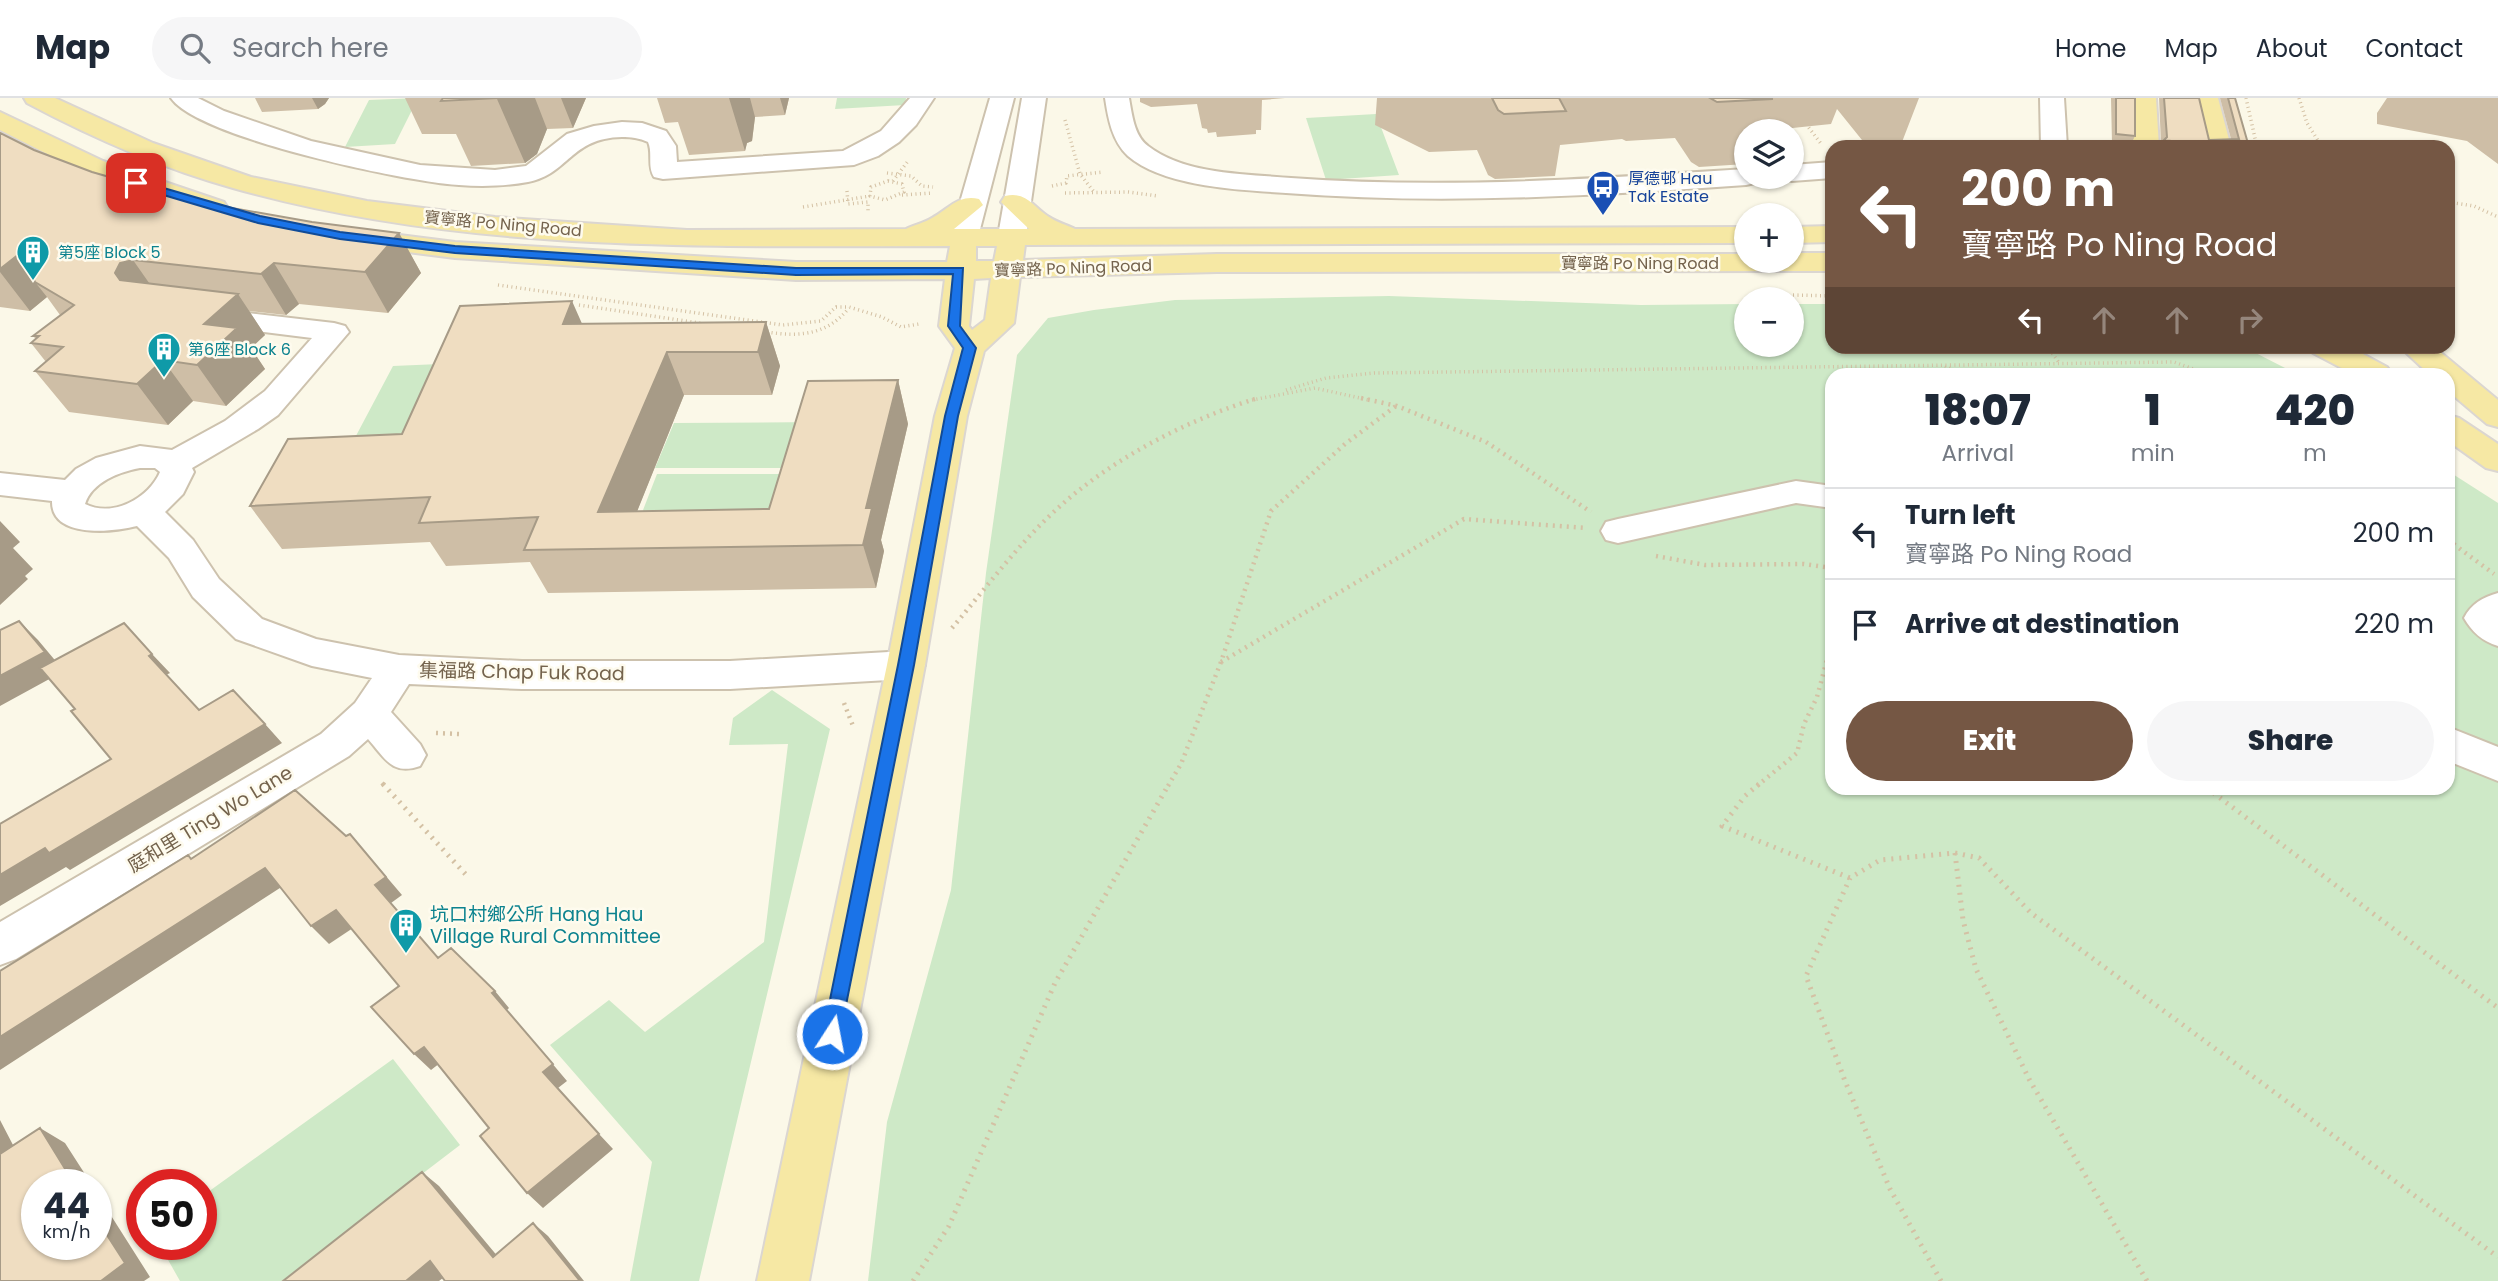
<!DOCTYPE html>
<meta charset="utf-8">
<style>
:root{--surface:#fff;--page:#f6f6f7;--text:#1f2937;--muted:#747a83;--line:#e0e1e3;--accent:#755744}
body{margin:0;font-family:Poppins,"Noto Sans TC",sans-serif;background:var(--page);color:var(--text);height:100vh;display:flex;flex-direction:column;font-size:26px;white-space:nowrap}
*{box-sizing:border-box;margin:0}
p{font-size:23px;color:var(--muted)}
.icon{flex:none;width:38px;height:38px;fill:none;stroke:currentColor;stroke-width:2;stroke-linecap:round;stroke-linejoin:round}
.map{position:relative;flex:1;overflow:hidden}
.details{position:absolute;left:1825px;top:270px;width:630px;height:427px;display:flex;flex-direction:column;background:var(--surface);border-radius:21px;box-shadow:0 2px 5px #0004}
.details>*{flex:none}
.hud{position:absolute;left:1825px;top:42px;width:630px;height:214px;border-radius:21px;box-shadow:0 2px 5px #0004;background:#755744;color:#fff;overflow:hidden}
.tools{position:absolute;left:1734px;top:21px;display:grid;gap:14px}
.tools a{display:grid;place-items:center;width:70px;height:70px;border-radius:50%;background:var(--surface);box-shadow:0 2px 5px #0004;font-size:35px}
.speed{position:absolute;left:21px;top:1071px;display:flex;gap:14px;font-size:35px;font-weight:700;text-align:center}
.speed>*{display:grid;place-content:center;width:91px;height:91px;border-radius:50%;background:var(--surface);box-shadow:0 2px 5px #0004;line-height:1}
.speed small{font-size:18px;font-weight:400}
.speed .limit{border:10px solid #d22;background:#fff;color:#111}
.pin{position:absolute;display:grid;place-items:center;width:60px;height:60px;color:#fff;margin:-30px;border-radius:14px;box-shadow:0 4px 10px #0006}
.me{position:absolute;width:77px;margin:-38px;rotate:11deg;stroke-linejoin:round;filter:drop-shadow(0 0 5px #0008)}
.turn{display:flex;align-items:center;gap:24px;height:147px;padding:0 21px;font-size:32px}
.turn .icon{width:91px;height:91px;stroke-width:2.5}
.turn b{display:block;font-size:49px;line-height:60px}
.lanes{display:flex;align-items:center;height:66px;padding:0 21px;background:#0003;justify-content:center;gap:35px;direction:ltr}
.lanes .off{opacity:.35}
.eta{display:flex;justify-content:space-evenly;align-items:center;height:119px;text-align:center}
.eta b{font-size:42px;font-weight:800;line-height:49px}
.primary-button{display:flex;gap:14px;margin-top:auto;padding:14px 21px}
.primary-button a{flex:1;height:80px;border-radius:42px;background:var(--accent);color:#fff;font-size:28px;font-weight:800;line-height:80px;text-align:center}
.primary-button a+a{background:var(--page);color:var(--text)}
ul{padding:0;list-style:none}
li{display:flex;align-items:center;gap:21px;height:91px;padding:0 21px;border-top:2px solid var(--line)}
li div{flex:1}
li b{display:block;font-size:26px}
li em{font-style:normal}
header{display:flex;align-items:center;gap:42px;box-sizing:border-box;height:98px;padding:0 35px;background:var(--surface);border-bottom:2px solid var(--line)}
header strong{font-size:33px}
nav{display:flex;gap:38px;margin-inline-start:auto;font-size:24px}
.search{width:490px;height:63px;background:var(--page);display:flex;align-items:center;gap:18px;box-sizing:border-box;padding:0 24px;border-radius:38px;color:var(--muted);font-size:26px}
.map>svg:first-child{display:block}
.green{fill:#cee9c7}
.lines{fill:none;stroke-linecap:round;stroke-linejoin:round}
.minor-casing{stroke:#cdc2ae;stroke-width:4}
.major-casing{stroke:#dbd6d1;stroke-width:4}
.path-far2{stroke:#d4c1a4;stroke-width:3.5;stroke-dasharray:1 3.5;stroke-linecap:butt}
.path-far1{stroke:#d4c1a4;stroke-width:4.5;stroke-dasharray:2 5;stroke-linecap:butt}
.path{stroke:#d4c1a4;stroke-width:5;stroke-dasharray:2 6;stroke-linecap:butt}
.minor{fill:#fff;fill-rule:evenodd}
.major{fill:#f6e8a4;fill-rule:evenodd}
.wall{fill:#cebea6}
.shaded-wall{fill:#a79b87}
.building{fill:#efddc1;stroke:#a79b87;stroke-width:2}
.route{fill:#1a73e8;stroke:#114b97;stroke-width:2}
.labels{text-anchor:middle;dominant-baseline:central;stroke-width:5;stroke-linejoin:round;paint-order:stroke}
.far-transit-label{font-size:16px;fill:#164399;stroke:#fefbee;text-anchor:start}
.far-street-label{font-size:16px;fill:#74634d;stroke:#fefbee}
.far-culture-label{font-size:16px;fill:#0d838f;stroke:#fefbee;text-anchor:start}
.street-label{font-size:19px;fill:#74634d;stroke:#fefbee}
.culture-label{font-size:19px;fill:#0d838f;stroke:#fefbee;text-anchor:start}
</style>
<header>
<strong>Map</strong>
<div class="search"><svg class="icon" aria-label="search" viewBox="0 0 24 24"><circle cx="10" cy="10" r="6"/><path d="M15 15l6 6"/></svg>Search here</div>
<nav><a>Home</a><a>Map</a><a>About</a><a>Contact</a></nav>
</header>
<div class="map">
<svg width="2498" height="1183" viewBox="0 0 2498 1183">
<rect width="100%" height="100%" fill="#fbf8e8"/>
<path class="green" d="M418 0 395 46 345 49 369 2Z
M837 0H906L905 7 835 11Z
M1376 16 1399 77 1326 82 1306 20Z
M1389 198 1641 207 1746 206V247H1792V206H1832V248L2244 249 2297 276H1832V690H2448V373L2498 405V1183H868L887 1024 951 792 986 475 1017 257 1048 220 1094 212 1175 202Z
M463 265 424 348 349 351 393 268Z
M821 324 808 370H655L674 325Z
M657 376H804L789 424 638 425Z
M772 592 830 631 699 1183H630L652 1064 550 947 609 902 645 934 764 844 788 646 729 647 733 620Z
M393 961 460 1047 282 1183H180L159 1146H201V1099Z"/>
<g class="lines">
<defs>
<path id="minor" d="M171 0H198L224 13 311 43 420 67 495 72 526 68 567 36 594 28 622 24 642 25 666 33 676 48 677 64 843 53 881 33 910 0H934L916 27 899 44 878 58 854 67 663 81 654 79C647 68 653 55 648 44 640 40 630 39 622 39 570 40 569 76 528 84 506 88 482 89 459 87 406 84 199 40 171 0Z
M990 0H1014L978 139 974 145 964 147 954 145 950 139Z
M1022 0H1046L1026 138 1022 144 1012 146 1002 144 998 138Z
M1105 0H1129C1132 16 1134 38 1148 48 1186 77 1246 76 1291 80 1443 91 1594 81 1746 71V79H1759L1755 85 1746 87C1593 98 1439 107 1286 95 1240 92 1164 89 1128 58 1112 43 1108 20 1105 0Z
M2040 0H2064L2067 49H2041Z
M1832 64V80L1792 83 1781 79H1792V67Z
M205 210 334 225 345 228 349 234 278 317 258 331 192 370 194 374 183 396 165 414 193 442 219 481 262 521 316 541 399 557 522 563H730L906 553 919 557 925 567 919 577 906 581 730 591H522L409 586 391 614 420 646 426 657 420 668C392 678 385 660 368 641L349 658 16 861 0 867V824L321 636 355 605 372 580 312 568 236 541 193 499 169 460 137 428C113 434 51 441 52 403L0 397V375L65 382 76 371 96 360 140 348 172 352 225 323 265 293 312 240 194 225 190 219 194 213ZM140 370H155L160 374C149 400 113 420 85 406 92 384 119 374 140 370Z
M1796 383 1832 388V410L1796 405 1618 445 1606 442 1601 433 1606 424 1618 421Z
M2498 495V548C2482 543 2472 534 2464 520 2471 506 2483 499 2498 495Z
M2448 629 2498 649V683L2448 663Z"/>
<path id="major" d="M24 0H55L153 45 251 79 367 103 495 119 687 132 906 131C914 127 924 125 932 120 949 111 958 96 979 101L983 107 954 131H1029L1001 104 1005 98C1027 93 1033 109 1049 119 1056 124 1067 127 1075 131L1746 129V145L1025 147 1023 162 1217 156H1746V163H1792V155H1832V173L1217 174 1020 179 1014 225 984 253 967 318 925 567 809 1183H757L887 567 935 318 955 250 939 228 945 181 796 182 455 160 352 147 342 145 338 139 342 133 352 131 455 144 796 164H947L950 148C711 148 465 156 233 90 161 70 93 40 27 5ZM976 148H997L994 163H976ZM991 180 985 222 972 232 969 228 974 181Z
M2132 0H2156L2159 49H2133Z
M2194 0H2218L2231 49H2205Z
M0 14 103 63 224 104 228 110 224 116 214 118 85 75 0 32Z
M1832 128V144L1792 145V129Z
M2309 248H2348L2387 269 2392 276H2353L2313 255Z
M2399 248H2433L2498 302V329L2487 326 2448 293V276H2429Z
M2448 317 2459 320 2498 346V373L2486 370 2448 343Z"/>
</defs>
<use href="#minor" class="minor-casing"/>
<use href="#major" class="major-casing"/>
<path class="path-far2" d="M2246 0 2257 49
M2299 0 2307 25 2322 49
M1065 22 1080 76 1094 94
M1806 26 1822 47
M887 75 911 78 922 88 933 89
M888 83 902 86 904 94 885 102 870 98 871 89Z
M893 83 908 63
M1052 88 1066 85 1067 78 1103 74
M847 93 848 106 868 104V114
M1065 95 1128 94 1158 98
M902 97 932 95
M2448 104 2474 108 2498 119
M803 109 870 98
M1760 114H1779
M498 187 783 227 821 223 836 209H849L882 219 901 229 919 226
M1793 197 1832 198
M579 207 706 226
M767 234C800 239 827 237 849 210
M2047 248 2060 266
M1945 268 1963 276
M1286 292 1326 280 1374 275 2174 264 2207 276
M1252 302 1315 290 1369 302"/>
<path class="path-far1" d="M1361 300 1397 308 1486 344 1591 414
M2448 442 2494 476
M1656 458 1705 467 1804 466 1832 470
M952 530C986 490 1019 445 1058 410 1113 360 1187 322 1258 300
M1221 564 1464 421 1586 430
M844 605 853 628
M436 635 459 636
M382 685 385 688
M1168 688 1181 666 1221 564 1271 413 1345 346 1396 308
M1757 688 1797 655 1804 626 1817 599 1832 543"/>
<path class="path" d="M383 686 469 780
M1759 686 1745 698 1722 728 1850 780
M2207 690 2498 910
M1955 755 1963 822 1976 871 2029 981 2147 1183
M913 1183 949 1128 1055 885 1169 686
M1941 1183 1890 1091 1845 983 1806 878 1850 780 1880 762 1955 755 1979 760 2031 815 2498 1159"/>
<use href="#minor" class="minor"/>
<use href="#major" class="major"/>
</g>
<path class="wall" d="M255 0H329L325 6 318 11 262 14Z
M405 0H586L573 30 547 31 537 56 525 65 471 68 456 36H422Z
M657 0H789L785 17 755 19 752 43 747 45 745 53 689 57 678 24 665 25Z
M1140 0H1285L1262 2 1261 32H1256V36L1217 39 1216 34 1208 35 1207 31 1202 30 1197 6 1151 9 1140 4Z
M1377 0H1919L1902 44 1866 47 1837 11 1831 26 1762 33H1746V66L1699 69 1691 64 1675 40 1626 43 1622 41 1560 47 1555 78 1495 81 1488 77 1477 52 1429 54 1375 27Z
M2111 0H2135V38L2130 48 2112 45Z
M2159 0H2199L2209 42 2231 41 2220 0H2235L2249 49H2160L2161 46Z
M2387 0H2498V66L2467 43 2377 26V15Z
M0 35 34 52 92 74 158 93 232 110 312 124 399 135 421 175 388 215 299 206 286 217 249 213 265 237 251 250 265 271 226 308 193 303 168 327 69 314 35 273 46 264 31 245 36 241 33 238 60 217 47 199 30 213 0 209Z
M766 224 780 268 772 297H684L637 413 769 411 898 282 908 326 881 442 884 453 876 490 548 495 530 464 446 468 430 444 282 451 250 408 402 336 582 226Z"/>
<path class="shaded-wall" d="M312 0H329L325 6 318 11Z
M498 0H535L547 31 537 56 525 65 497 1Z
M561 0H586L573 30Z
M729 0H750L755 19 752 43 747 45 745 53Z
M780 0H789L785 17Z
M399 135 421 175 388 215 365 174Z
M23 153 35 184 47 199 30 213 0 174V171Z
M133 162 161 202 144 215 115 175 120 165Z
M274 165 299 206 286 217 261 176Z
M238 196 265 237 251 250 265 271 226 308 197 267 204 226Z
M572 203 591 246 563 226Z
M766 224 780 268 772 297 758 254Z
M667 254 684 297 622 451 598 414Z
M163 262 193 303 168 327 137 286Z
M898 282 908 326 881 442 884 453 876 490 863 447 866 410Z
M0 423 20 444 13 450 33 471 25 478 28 481 0 507Z
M19 523 38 542 64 573 0 608V578Z
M152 556 170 575 166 577 149 558Z
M265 626 282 645 70 772 66 769 0 808V777L45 750Z
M350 736 402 797 391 805 453 877 375 787Z
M265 770 283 788 0 972V939Z
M336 812 353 830 329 846 311 828Z
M495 893 509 910 507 912 567 983 558 990 543 974 492 895Z
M424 949 440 965 431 972 414 956Z
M0 1022 26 1072 0 1057Z
M40 1030 65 1045 92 1087H75Z
M599 1036 613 1051 543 1110 527 1095Z
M422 1074 439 1088 509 1172 493 1159Z
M96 1094 150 1179 144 1183H101L96 1120Z
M533 1125 548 1138 584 1183H580Z
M430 1163 448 1176 439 1183H406Z"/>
<path class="building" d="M443 0H498L441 3Z
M1492 0H1559L1566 13 1504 16 1498 12Z
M1710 0H1772V1L1717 4Z
M2116 0H2135V38L2116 36Z
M2164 0H2199L2209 42 2239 41 2228 0H2235L2249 49H2215L2164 42 2167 39Z
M0 35 34 52 92 74 158 93 232 110 312 124 399 135 365 174 274 165 261 176 133 162 120 165 115 175 120 182 238 196 204 226 237 230 197 267 163 262 137 286 35 273 63 249 31 245 39 238H33L74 207 35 184 23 153 0 171Z
M572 203 563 226 766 224 758 254H667L598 414 769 411 808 283 898 282 866 410H872L863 447 524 452 538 419 419 425 430 399 250 408 288 341 402 336 460 208Z
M19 523 45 554 0 578V532Z
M124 525 152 556 149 558 199 612 233 592 265 626 49 755 45 750 0 777V726L111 661 71 613 75 611 40 570Z
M295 692 346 738 350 736 386 779 375 787 438 860 451 850 495 893 492 895 553 966 543 974 599 1036 527 1095 480 1038 489 1030 424 949 414 956 371 909 399 888 336 812 311 828 265 770 0 939V873L188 757 191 761Z
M40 1030 75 1087H37V1146H96V1120L125 1165 101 1183H0V1056Z
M422 1074 493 1159 533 1125 580 1183H445L430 1163 406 1183H283Z"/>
<path class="route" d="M136 82 260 118 340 134 455 148 796 170H963L960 228 976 250 958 318 914 567 839 942 832 944 825 942 823 936 898 567 945 318 963 250 948 228 953 176 796 177 455 155 340 141 258 125 133 88V83Z"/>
<defs>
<symbol id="bus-pin" viewBox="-11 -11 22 30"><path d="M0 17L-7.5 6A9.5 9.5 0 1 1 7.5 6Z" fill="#1a4fb4" stroke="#fefbee"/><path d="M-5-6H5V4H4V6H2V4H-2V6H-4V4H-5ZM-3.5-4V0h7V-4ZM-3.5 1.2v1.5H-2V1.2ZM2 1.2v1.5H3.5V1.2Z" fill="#fff"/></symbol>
<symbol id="building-pin" viewBox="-11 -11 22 30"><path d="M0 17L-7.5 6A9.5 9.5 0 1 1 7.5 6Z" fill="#0f9aa8" stroke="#fefbee"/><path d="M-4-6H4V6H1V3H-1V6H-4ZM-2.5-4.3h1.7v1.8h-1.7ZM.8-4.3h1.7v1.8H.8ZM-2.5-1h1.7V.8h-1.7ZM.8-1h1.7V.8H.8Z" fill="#fff"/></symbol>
</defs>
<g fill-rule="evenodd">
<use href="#bus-pin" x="1584" y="70" width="38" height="52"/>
<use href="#building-pin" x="14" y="135" width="38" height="52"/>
<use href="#building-pin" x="145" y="232" width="38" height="52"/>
<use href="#building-pin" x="387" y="808" width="38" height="52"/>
</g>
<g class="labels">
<g class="far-transit-label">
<text x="1628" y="80">厚德邨 Hau<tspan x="1628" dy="18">Tak Estate</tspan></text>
</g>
<g class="far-street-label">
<text transform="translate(503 126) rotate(5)">寶寧路 Po Ning Road</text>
<text x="1640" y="165">寶寧路 Po Ning Road</text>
<text transform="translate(1073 170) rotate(-2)">寶寧路 Po Ning Road</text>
</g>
<g class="far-culture-label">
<text x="58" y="154">第5座 Block 5</text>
<text x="188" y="251">第6座 Block 6</text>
</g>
<g class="street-label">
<text transform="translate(522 574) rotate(1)">集福路 Chap Fuk Road</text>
<text transform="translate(210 721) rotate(-31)">庭和里 Ting Wo Lane</text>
</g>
<g class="culture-label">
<text x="430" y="816">坑口村鄉公所 Hang Hau<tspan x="430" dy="22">Village Rural Committee</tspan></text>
</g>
</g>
</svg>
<div class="tools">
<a><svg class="icon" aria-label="layers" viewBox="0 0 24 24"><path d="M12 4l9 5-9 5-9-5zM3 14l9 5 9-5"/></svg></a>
<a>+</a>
<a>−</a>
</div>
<div class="speed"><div>44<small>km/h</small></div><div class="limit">50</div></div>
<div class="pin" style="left:136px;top:85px;background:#d93025"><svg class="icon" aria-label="arrive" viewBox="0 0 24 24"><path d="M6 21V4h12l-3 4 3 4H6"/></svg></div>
<svg class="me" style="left:832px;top:936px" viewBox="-20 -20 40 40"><circle r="17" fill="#1a73e8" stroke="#fff" stroke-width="3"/><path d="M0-11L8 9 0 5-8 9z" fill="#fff"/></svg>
<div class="hud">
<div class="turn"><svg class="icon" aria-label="left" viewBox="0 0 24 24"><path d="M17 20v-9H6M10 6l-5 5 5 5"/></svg><div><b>200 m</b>寶寧路 Po Ning Road</div></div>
<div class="lanes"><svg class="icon" aria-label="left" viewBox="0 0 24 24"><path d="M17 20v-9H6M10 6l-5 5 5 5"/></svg><svg class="icon off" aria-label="ahead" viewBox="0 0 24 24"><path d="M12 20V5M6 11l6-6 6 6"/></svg><svg class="icon off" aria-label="ahead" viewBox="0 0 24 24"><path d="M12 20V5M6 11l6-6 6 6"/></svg><svg class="icon off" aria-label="right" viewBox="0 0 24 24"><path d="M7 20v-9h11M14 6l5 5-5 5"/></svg></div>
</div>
<section class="details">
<div class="eta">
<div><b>18:07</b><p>Arrival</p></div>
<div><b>1</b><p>min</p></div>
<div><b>420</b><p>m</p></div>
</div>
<ul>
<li><svg class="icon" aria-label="left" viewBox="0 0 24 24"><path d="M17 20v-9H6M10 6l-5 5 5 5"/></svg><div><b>Turn left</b><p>寶寧路 Po Ning Road</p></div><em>200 m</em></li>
<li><svg class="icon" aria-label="arrive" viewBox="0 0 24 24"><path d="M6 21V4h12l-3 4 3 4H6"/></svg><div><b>Arrive at destination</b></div><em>220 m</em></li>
</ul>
<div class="primary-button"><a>Exit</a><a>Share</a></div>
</section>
</div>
